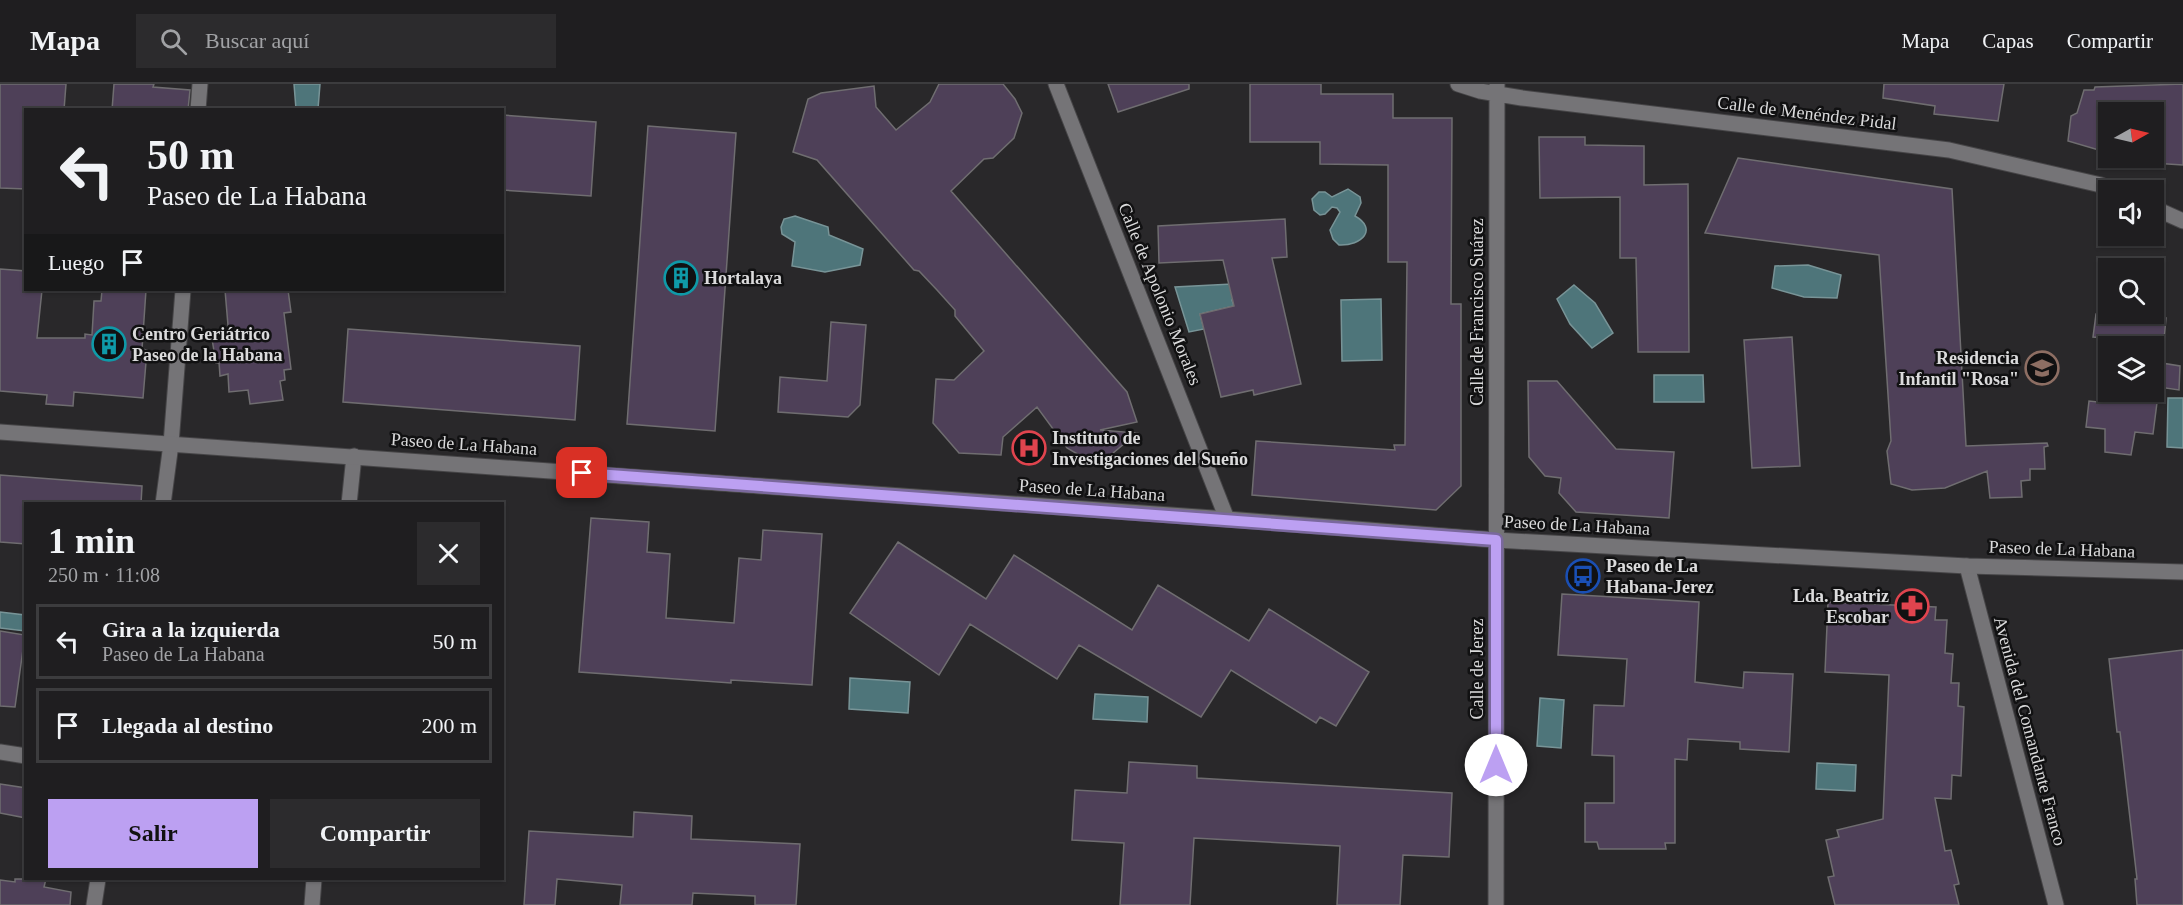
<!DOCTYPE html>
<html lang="es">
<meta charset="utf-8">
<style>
:root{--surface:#1f1e20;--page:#2c2b2d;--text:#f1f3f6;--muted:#a1a2a5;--line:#3c3c3e;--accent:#bca0f2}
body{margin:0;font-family:"Times New Roman",serif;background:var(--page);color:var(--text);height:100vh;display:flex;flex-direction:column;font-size:22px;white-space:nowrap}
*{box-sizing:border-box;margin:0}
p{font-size:20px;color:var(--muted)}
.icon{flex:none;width:33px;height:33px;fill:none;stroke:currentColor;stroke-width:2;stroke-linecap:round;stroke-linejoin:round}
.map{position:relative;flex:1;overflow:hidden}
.drawer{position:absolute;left:24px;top:418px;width:480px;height:378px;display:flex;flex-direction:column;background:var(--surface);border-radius:0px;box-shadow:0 2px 4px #0004,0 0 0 2px var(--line)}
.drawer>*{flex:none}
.banner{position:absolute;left:24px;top:24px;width:480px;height:183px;border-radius:0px;box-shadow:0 2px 4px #0004,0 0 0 2px var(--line);background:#1f1e20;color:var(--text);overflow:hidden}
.needle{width:39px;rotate:82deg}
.controls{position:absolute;left:2098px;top:18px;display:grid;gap:12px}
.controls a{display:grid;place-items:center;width:66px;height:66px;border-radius:0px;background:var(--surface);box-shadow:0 2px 4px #0004,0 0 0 2px var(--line);font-size:30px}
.pin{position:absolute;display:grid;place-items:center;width:51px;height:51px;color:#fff;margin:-26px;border-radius:12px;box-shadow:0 3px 9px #0006}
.me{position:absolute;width:66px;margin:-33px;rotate:0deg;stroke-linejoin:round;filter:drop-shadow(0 0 4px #0008)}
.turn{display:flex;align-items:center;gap:21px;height:126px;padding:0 24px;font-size:27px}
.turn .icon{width:78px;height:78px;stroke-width:2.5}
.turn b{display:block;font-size:42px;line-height:51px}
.then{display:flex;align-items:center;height:57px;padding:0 24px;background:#0003;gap:12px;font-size:22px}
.round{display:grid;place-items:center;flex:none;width:63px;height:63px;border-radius:0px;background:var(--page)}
.headline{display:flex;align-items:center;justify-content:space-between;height:102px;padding:0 24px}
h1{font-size:36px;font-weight:700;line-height:45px}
.action{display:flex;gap:12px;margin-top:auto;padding:12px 24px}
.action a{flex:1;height:69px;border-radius:0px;background:var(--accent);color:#111;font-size:24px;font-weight:700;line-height:69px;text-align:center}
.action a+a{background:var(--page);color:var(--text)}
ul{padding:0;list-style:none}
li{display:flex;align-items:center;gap:18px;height:75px;margin:0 12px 9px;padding:0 12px;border:3px solid var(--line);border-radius:0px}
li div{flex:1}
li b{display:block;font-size:22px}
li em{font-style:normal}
header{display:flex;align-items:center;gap:36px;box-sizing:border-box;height:84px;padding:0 30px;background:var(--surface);border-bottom:2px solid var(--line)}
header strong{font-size:28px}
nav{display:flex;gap:33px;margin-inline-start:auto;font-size:21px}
.search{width:420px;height:54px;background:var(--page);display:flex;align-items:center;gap:15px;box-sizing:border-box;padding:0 21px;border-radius:0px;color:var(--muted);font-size:22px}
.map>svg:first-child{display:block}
.water{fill:#4e757a;stroke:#789497;stroke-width:1.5}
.building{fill:#4e4058;stroke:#6f6d70;stroke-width:1.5;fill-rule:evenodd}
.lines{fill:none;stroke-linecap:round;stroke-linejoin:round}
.minor-casing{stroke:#464547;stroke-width:17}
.tertiary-casing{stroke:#464547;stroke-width:17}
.minor{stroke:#757477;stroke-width:15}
.tertiary{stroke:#757477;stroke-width:15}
.route-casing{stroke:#7a689d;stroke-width:15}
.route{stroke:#bca0f2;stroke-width:10}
.labels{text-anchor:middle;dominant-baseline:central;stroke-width:5;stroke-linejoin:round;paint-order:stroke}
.street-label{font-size:18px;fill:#dbdbdc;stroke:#111112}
.poi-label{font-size:18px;font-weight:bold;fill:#dbdbdc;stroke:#111112;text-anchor:start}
</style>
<header>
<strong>Mapa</strong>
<div class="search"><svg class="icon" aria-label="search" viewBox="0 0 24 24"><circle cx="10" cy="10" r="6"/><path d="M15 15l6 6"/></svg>Buscar aquí</div>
<nav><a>Mapa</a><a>Capas</a><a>Compartir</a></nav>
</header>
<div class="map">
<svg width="2183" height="821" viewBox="0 0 2183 821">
<rect width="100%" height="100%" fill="#29282a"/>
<path class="water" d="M294 0H320L318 25H296Z
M1348 105 1360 113 1361 119 1355 132C1378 145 1362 162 1339 161L1333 155 1330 146 1340 128 1337 124 1332 123 1325 130 1320 131 1314 126 1312 115 1319 108H1325L1332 113Z
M795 132 828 143 829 151 863 165 860 181 825 188 792 182 795 158 782 150 781 143 784 135Z
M1808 181 1841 191 1837 214 1804 213 1772 204 1775 182Z
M1232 200 1237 215 1232 216 1234 222 1200 230 1204 245 1189 248 1175 203Z
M1574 201 1595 219 1613 249 1592 264 1570 240 1557 215Z
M1381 215 1382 276 1342 277 1341 216Z
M1654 291H1703L1704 318H1654Z
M2168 314H2183V364L2167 363Z
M0 528 25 531V547L0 544Z
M850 594 910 598 908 629 849 625Z
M1095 610 1148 613 1147 638 1093 635Z
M1540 614 1564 616 1561 664 1537 662Z
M1817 679 1856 681 1855 707 1816 705Z"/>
<path class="building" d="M0 0H66L64 26H26V105L0 104Z
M114 0H154L153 3 190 6 188 26H112Z
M939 0H1003L1015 15 1022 29 1014 54 993 74 984 75 951 107 1127 308 1137 338 1100 346 1137 349 1101 379 1091 378 1067 364 1037 323 1003 353 1001 371 959 369 933 339 936 295 954 296 984 267 955 232V226L937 206 919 187 914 186 817 76 793 68 808 15 821 9 874 2 876 23 896 46 930 18Z
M1108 0H1189V5L1118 28Z
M1250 0H1321V10H1393V34H1452L1451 220H1461V402L1436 426 1252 411 1256 357 1395 366 1394 361H1405L1407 178H1388V81L1320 80V58H1250Z
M1884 0H2004L1998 37 1934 30 1935 22 1883 14Z
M2183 0V81L2137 78 2122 74H2154V28H2109V69L2068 57 2071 32 2077 29 2084 6H2094L2095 3Z
M502 31 596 38 591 112 502 106Z
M648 42 736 49 715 347 627 340Z
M1539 53H1585V61L1644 62V101L1688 100 1689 268H1638L1636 174H1620V113L1540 114Z
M1738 74 1952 105 1966 362 2047 359 2048 362 2044 363 2045 385H2030V396L2021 397 2022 413 1990 414 1987 387 1945 404 1912 406 1891 400 1887 367 1891 357 1879 171 1705 149Z
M1285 135 1287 173 1272 174 1301 300 1254 311 1253 306 1221 313 1200 230 1234 222 1223 176 1159 179 1158 142Z
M0 185 26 187V206H42L37 254H85V250L92 251 94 217H101L102 206H146L142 265 147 266 143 314 74 308 73 322 46 320 47 311 0 307Z
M225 206H288L291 228 284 229 291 285 284 286 285 296 280 297 283 316 250 320 248 306 229 308 228 290 220 292 219 278 216 279 212 255 229 253Z
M2096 230H2144V232L2166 234 2162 279 2180 282 2179 306 2159 303 2153 350 2135 348 2131 371 2105 368V345L2086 343 2089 317 2098 318 2105 254 2093 253ZM2109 262H2154V308H2109Z
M831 238 866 241 860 321 848 333 778 328 780 293 827 297Z
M348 245 580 262 575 336 343 318Z
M1792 253 1800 382 1752 384 1744 256Z
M1528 297H1557L1616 365 1674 368 1669 434 1576 428 1559 409 1561 394 1545 392 1529 373Z
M0 391 142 402 141 420H26V460L0 458Z
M591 434 649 438 647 468 670 470 666 534 734 539 739 474 761 476 763 446 822 450 812 601 731 596V599L579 588Z
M898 458 986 515 1014 471 1132 546 1158 501 1249 557 1269 525 1369 588 1336 642 1320 633 1316 639 1231 586 1201 633 1079 561 1057 595 970 540 939 591 850 529Z
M1562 510 1699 518 1695 598 1743 604 1744 588 1793 590 1789 668 1740 665V658L1688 655 1687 676 1675 675V759H1665L1666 765H1599L1597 758H1585V719H1614V672L1592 671 1594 621 1624 622 1627 575 1558 571Z
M1828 518 1936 523 1935 536H1947L1945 569 1953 570 1951 599H1959L1958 622 1964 623 1961 692 1952 691 1951 715 1935 714 1945 767 1951 766 1959 800 1954 801 1959 821H1835L1828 793 1834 792 1826 756 1839 753 1837 746 1883 735 1889 591 1825 588Z
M0 547 25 551 15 623 0 622Z
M2183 566V821H2137L2135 795H2137L2120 648H2117L2109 575Z
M1129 678 1197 682V694L1452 709 1449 773 1403 771 1400 821H1337L1340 762 1194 754 1190 821H1120L1124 759 1072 756 1075 706 1127 709Z
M0 700 26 704V734L0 729Z
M634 728 692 732 691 755 800 760 796 821H755V812L693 809 692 821H620L622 801 557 795 555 821H524L529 747 633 753Z
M15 795H46L44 803 71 808 70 821H0V796L15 798Z"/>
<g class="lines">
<defs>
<path id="minor" d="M1056 0 1227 435
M1458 0 1480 7 1522 14 1949 66 2101 101 2113 106
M198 26 200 0
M2154 124 2183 137
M163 420 171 360 183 206
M349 420 354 372
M1967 482 2056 821
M0 668 26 672
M94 821 98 795
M312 821 314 795
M1496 821 1497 0"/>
<path id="tertiary" d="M0 348 1227 435 1496 456 1967 482 2183 488"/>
</defs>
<use href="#minor" class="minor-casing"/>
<use href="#tertiary" class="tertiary-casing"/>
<use href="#minor" class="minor"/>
<use href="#tertiary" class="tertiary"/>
</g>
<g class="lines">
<defs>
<path id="route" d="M582 389 1496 456V681"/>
</defs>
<use href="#route" class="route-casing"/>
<use href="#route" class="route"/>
</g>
<defs>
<symbol id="building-ring" viewBox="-11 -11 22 22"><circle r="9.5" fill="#111112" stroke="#0f9aa8" stroke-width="1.5"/><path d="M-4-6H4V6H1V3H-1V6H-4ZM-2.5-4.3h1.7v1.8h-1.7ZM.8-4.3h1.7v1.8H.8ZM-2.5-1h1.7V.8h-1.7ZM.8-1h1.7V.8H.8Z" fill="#0f9aa8"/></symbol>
<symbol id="school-ring" viewBox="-11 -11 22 22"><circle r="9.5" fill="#111112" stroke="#8d6e63" stroke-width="1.5"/><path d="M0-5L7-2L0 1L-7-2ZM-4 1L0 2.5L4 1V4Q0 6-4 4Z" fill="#8d6e63"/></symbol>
<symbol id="hospital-ring" viewBox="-11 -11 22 22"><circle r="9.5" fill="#111112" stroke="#e0444e" stroke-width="1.5"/><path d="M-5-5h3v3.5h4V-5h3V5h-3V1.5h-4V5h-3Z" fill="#e0444e"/></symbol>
<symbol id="bus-ring" viewBox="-11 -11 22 22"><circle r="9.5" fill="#111112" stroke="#1a4fb4" stroke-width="1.5"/><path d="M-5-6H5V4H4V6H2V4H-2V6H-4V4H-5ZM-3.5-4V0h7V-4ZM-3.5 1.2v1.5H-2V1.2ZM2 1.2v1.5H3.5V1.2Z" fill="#1a4fb4"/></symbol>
<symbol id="pharmacy-ring" viewBox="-11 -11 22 22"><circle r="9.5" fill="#111112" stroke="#e0444e" stroke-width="1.5"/><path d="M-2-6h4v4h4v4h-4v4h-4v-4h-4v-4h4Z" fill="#e0444e"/></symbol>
</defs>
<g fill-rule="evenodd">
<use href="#building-ring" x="662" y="175" width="38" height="38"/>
<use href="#building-ring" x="90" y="241" width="38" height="38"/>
<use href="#school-ring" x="2023" y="265" width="38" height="38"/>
<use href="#hospital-ring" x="1010" y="345" width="38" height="38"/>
<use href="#bus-ring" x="1564" y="473" width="38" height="38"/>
<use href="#pharmacy-ring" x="1893" y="503" width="38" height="38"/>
</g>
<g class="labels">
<g class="street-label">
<text transform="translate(1807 29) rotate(7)">Calle de Menéndez Pidal</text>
<text transform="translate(1160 210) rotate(68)">Calle de Apolonio Morales</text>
<text transform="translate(1477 228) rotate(-90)">Calle de Francisco Suárez</text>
<text transform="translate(464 360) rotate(4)">Paseo de La Habana</text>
<text transform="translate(1092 406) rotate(4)">Paseo de La Habana</text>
<text transform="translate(1577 441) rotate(3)">Paseo de La Habana</text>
<text transform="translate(2062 465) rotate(2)">Paseo de La Habana</text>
<text transform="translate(1477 585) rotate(-90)">Calle de Jerez</text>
<text transform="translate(2030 647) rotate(75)">Avenida del Comandante Franco</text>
</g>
<g class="poi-label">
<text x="704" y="194">Hortalaya</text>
<text x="132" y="250">Centro Geriátrico<tspan x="132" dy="21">Paseo de la Habana</tspan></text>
<text x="2019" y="274" text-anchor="end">Residencia<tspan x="2019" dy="21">Infantil "Rosa"</tspan></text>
<text x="1052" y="354">Instituto de<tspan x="1052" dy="21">Investigaciones del Sueño</tspan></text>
<text x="1606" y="482">Paseo de La<tspan x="1606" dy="21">Habana-Jerez</tspan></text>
<text x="1889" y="512" text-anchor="end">Lda. Beatriz<tspan x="1889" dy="21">Escobar</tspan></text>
</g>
</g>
</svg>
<div class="controls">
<a><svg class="needle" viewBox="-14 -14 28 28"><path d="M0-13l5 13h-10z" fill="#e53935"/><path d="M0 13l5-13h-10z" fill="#a1a2a5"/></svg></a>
<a><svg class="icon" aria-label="sound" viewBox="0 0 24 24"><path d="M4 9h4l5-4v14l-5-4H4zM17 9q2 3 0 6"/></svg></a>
<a><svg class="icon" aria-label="search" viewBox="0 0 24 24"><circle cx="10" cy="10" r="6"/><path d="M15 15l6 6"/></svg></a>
<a><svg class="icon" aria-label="layers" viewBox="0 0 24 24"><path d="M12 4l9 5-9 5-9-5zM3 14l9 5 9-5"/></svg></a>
</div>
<div class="pin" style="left:582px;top:389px;background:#d93025"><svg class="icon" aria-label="arrive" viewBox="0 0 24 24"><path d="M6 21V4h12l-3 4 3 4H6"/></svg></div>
<svg class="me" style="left:1496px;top:681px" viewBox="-20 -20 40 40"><circle r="19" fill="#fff"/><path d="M0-13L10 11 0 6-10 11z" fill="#bca0f2"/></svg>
<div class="banner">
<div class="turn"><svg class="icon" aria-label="left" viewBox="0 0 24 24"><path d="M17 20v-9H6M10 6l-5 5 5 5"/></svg><div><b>50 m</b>Paseo de La Habana</div></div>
<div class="then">Luego<svg class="icon" aria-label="arrive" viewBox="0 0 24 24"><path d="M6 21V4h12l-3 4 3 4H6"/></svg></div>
</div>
<section class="drawer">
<div class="headline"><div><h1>1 min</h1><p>250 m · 11:08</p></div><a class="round"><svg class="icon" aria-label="close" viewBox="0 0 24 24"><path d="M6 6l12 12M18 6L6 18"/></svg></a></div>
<ul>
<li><svg class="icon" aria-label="left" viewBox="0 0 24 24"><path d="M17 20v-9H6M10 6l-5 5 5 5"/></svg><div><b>Gira a la izquierda</b><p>Paseo de La Habana</p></div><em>50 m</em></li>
<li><svg class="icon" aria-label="arrive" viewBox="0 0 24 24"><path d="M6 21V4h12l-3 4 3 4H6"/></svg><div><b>Llegada al destino</b></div><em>200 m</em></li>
</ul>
<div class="action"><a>Salir</a><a>Compartir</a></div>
</section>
</div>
